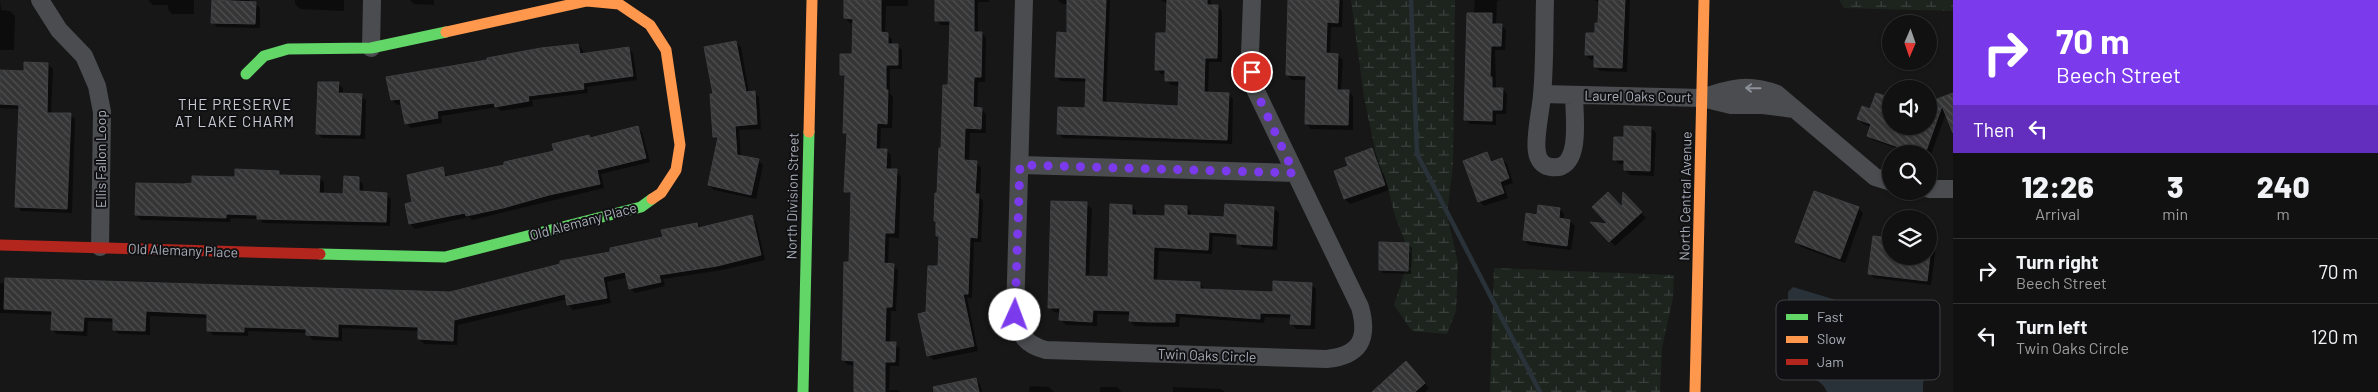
<!DOCTYPE html>
<style>
:root{--surface:#111;--page:#1a1a1a;--text:#f1f3f6;--muted:#9c9d9f;--line:#303131}
body{margin:0;font-family:Barlow,sans-serif;background:var(--page);color:var(--text);height:100vh;display:flex;flex-direction:column;font-size:19px;white-space:nowrap}
*{box-sizing:border-box;margin:0}
p{font-size:16px;color:var(--muted)}
.icon{flex:none;width:28px;height:28px;fill:none;stroke:currentColor;stroke-width:2;stroke-linecap:round;stroke-linejoin:round}
.map{position:relative;flex:1;overflow:hidden}
.panel{display:flex;flex-direction:column;background:var(--surface);width:425px}
.panel>*{flex:none}
.top-card{background:#7c3aed;color:#fff;overflow:hidden}
.needle{width:32px;rotate:182deg}
.controls{position:absolute;left:1882px;top:15px;display:grid;gap:10px}
.controls a{display:grid;place-items:center;width:55px;height:55px;border-radius:50%;background:var(--surface);box-shadow:0 1px 4px #0004,0 0 0 1px var(--line);font-size:25px}
.pin{position:absolute;display:grid;place-items:center;width:42px;height:42px;color:#fff;margin:-21px;border:2px solid #fff;border-radius:50%;box-shadow:0 1px 5px #0007}
.me{position:absolute;width:55px;margin:-28px;rotate:2deg;stroke-linejoin:round;filter:drop-shadow(0 0 4px #0008)}
.turn{display:flex;align-items:center;gap:18px;height:105px;padding:0 20px;font-size:22px}
.turn .icon{width:65px;height:65px;stroke-width:2.5}
.turn b{display:block;font-size:35px;line-height:42px}
.then{display:flex;align-items:center;height:48px;padding:0 20px;background:#0003;gap:10px;font-size:19px}
.eta{display:flex;justify-content:space-evenly;align-items:center;height:85px;text-align:center}
.eta b{font-size:30px;font-weight:800;line-height:35px}
ul{padding:0;list-style:none}
li{display:flex;align-items:center;gap:15px;height:65px;padding:0 20px;border-top:1px solid var(--line)}
li div{flex:1}
li b{display:block;font-size:19px}
li em{font-style:normal}
main{display:flex;flex:1;min-height:0}
.map>svg:first-child{display:block}
.wetland{fill:url(#wetland-marsh)}
.water{fill:#2a3239}
.shadow{fill:#0007}
.lines{fill:none;stroke-linecap:round;stroke-linejoin:round}
.stream{stroke:#2a3239;stroke-width:4.5}
.building{fill:url(#building-back-hatch);stroke:#3f4043}
.street{stroke:#4b4c50;stroke-width:18}
.fast{stroke:#63d668;stroke-width:11}
.slow{stroke:#ff974d;stroke-width:11}
.jam{stroke:#b3261e;stroke-width:11}
.oneway{stroke:#8c9099}
.route{stroke:#7c3aed;stroke-width:9;stroke-dasharray:0 16.2}
.labels{text-anchor:middle;dominant-baseline:central;stroke-width:4;stroke-linejoin:round;paint-order:stroke}
.street-label{font-size:14px;fill:#a8adb8;stroke:#111113}
.neighbourhood-label{font-size:15px;letter-spacing:1px;fill:#c9ccd4;stroke:#111113}
.key{fill:#111113;stroke:#3e4045;stroke-width:1}
.key-label{font-size:14px;fill:#a8adb8}
</style>
<main>
<div class="map">
<svg width="1953" height="392" viewBox="0 0 1953 392">
<defs>
<pattern id="wetland-marsh" width="20" height="14" patternUnits="userSpaceOnUse" patternTransform="scale(1.25)"><rect width="20" height="14" fill="#1d241e"/><path d="M1 5h8M5 5V1M11 12h8M15 12V8" fill="none" stroke="#3b413d"/></pattern>
<pattern id="building-back-hatch" width="6" height="6" patternUnits="userSpaceOnUse" patternTransform="scale(1.25)"><rect width="6" height="6" fill="#353536"/><path d="M-1 5l2 2M0 0l6 6M5-1l2 2" fill="none" stroke="#4f5051"/></pattern>
</defs>
<rect width="100%" height="100%" fill="#171717"/>
<path class="wetland" d="M1351 0H1455L1453 165 1447 215 1458 263 1456 311 1447 334 1412 331 1394 305 1410 255 1395 216 1384 173H1380L1364 97Z
M1839 0H1953V11L1844 8Z
M1494 268 1674 275 1673 298 1662 348 1660 392H1490Z"/>
<path class="water" d="M1793 287 1879 313H1918C1931 327 1923 374 1923 392H1827C1818 369 1796 388 1787 365L1788 302V292Z"/>
<path class="shadow" d="M0 0 1 10 10 11 15 16 14 50H0Z
M148 0H194V14H172L168 9V5H153Z
M213 0H250V3H255L260 8V28L217 27 213 22Z
M295 0H344V11L300 9 295 4Z
M410 0H434V5L414 4Z
M846 0H908V6H886L885 34 892 39V46H897L902 50V69H890V94L893 96 892 128H881L880 150 887 151 891 155V171H896L901 176 899 238 889 237 888 265H893L898 270 896 311H891L890 343 895 344 900 348 899 366H890L889 390H898L900 392H855V365H848L843 360 851 263 853 196 846 191 848 136 844 132 846 79 841 74 854 55V23H850L845 18Z
M936 0H989V2H978V33H982L986 38 985 82H978L977 109H981L986 114V133H970L969 162H976L981 167 980 197 983 201 981 242H974L972 298H967L978 351 933 360 928 355 927 313 939 267 940 239 937 235 938 194 949 86 951 25H941L936 20Z
M1058 0H1110L1106 104 1179 107 1180 86 1171 85 1166 80V74H1161L1157 69 1167 35 1168 4 1161 0H1211V6H1218L1222 11V62H1209L1208 93 1228 94 1233 99 1232 144 1063 138 1058 133 1086 109 1087 82 1061 81 1056 77 1068 34V4H1062Z
M1298 0H1343L1342 27H1331L1330 55H1338L1343 60 1341 91 1349 92 1353 96V130L1311 129 1306 124 1307 80H1292L1287 75Z
M1475 0H1500L1497 1 1496 25H1501L1506 30 1505 50H1495L1496 89H1503L1507 94 1506 114H1496V125L1470 124 1465 119Z
M1593 0H1630L1627 72 1600 71 1595 66V60H1591L1586 55 1599 24 1600 2Z
M736 42 741 47 749 93 754 92 759 97 761 129 739 130 741 157 758 160 763 165 756 199 714 190 709 185 718 140 715 136 714 95Z
M578 45 583 50V54L628 48 633 53 637 80 587 87 588 93 532 100 533 106 501 111 497 107 441 116 442 123 411 128 406 123 403 104 397 105 392 100Z
M48 64 53 69 51 114 70 115 75 119 72 213 21 211 17 206 20 109 0 108V71L25 72Z
M338 84 343 88V95L361 96 366 100 365 139 322 138 317 133Z
M1877 94 1891 100V126H1929V104L1953 94V132L1946 113 1929 160V154H1912L1873 140 1869 135 1872 127 1863 124 1859 119 1871 111Z
M637 127 642 132 650 162 601 174 604 188 472 220 469 217 415 229 410 224 414 203 442 169 448 178 506 166 555 152 589 137 591 139Z
M1651 128 1656 133 1654 176 1630 175 1625 170V164H1619L1614 159 1625 138Z
M1372 150 1376 155 1389 190 1350 204 1345 199 1335 172 1350 167Z
M1487 154 1493 162 1502 159 1507 164 1513 183 1504 186 1508 198 1484 206 1479 201Z
M279 172 283 176 319 177 324 182V195H345L358 179 363 184V193L386 194 391 199 390 226 263 223 259 219 231 218 230 222 141 220 136 215 183 185Z
M1624 195 1646 218 1615 246 1593 224 1611 226 1623 210Z
M1087 204 1092 209 1089 277 1109 278 1131 206 1136 211V217L1166 218 1186 207 1191 212V217L1225 219 1274 208 1279 213 1277 250 1243 248 1238 244V238L1213 236 1212 254 1159 251 1157 282 1200 283 1205 291 1274 293 1311 284 1316 289 1315 329H1296L1292 324V318L1265 317 1264 323 1180 317 1179 327 1135 326 1130 321 1131 315 1097 314V326L1066 325 1061 320V313L1054 312 1049 307Z
M1858 208 1863 213 1845 263 1801 247 1797 242Z
M1560 209 1564 214V220L1570 221 1575 226 1571 250 1529 245 1524 240 1538 216Z
M751 217 756 222 765 260 722 270 663 279 665 286 635 293 630 288 628 277 607 282 611 303 573 310 569 305 568 299 458 325 457 345 424 344 419 339V331L342 328V341L312 340 308 333 248 331V336L213 335 208 330 209 318 150 316V335L119 334 114 330V322L88 321 87 336 57 334 52 330 53 315 0 313V283L450 293 612 253 664 238 697 224 701 228Z
M1929 225H1933L1938 230 1931 285 1874 278 1869 273 1874 237 1891 240V256H1929Z
M1409 245 1412 248 1411 274 1383 273 1380 269Z
M1405 363 1429 388 1425 392H1385Z
M975 379 980 384 982 392H933L932 388Z
M1030 386 1049 387 1054 392H1029Z
M1100 387H1117L1122 392H1100Z
M1173 387 1221 389 1225 392H1173Z"/>
<g class="lines">
<path class="stream" d="M1411 0 1417 154 1540 392"/>
</g>
<path class="building" d="M212 0 256 2 255 24 211 23Z
M844 0H881V32L888 33V44H898V65H886V90H888L887 124 877 123 876 149H887L886 169H897L894 233H885L884 263 894 264 892 307H886L885 342H896L895 362H885V392H854V361L842 360 844 262H849L851 192H844L847 133H843L845 75H840V54H852L853 19 844 18Z
M935 0H974V32H982L981 77H974L973 107 982 108 981 129 965 128 964 160 977 161 975 194H979L977 238 970 237 968 294H963L974 346 927 356 918 314 926 312 928 266H938L939 236H936V221H934L935 193H937L939 148H941L943 85H948L950 21H935Z
M1067 0H1106L1102 102 1178 106 1179 81H1165V70H1155L1156 33H1166L1167 0H1207V5H1218L1217 58H1205L1204 92 1229 93 1227 140 1057 134 1058 107 1085 108 1086 78 1055 77 1057 32 1067 33Z
M1288 0H1339L1338 23 1327 22 1326 53 1338 54 1337 90H1349L1348 125 1305 124 1306 76 1286 75Z
M1599 0H1625L1622 68 1594 67V55H1585L1586 33H1595V23H1598Z
M1467 13H1492V24H1502L1501 46H1491L1490 77H1492V88H1503L1502 110H1492V121L1464 120Z
M736 41 746 92 755 91 757 124 735 126 737 155 759 159 751 195 708 185 718 137H713L710 94H713L704 47Z
M578 44 580 54 629 47 633 76 583 83 584 89 528 96 529 101 495 107 494 103 437 111 438 118 405 124 400 99 391 100 386 77 487 60V58L541 48Z
M24 62 48 63 47 113H71L67 209 15 207 19 105 0 104V70L24 71Z
M318 82H339L338 93 362 94 360 135 316 134Z
M1876 93 1891 98V126H1929V102L1953 93V133L1942 106 1925 154H1918L1867 136 1871 124 1857 119 1862 106 1870 109Z
M638 126 646 158 597 170 600 184 549 195 503 208 466 216 465 213 409 224 405 204 412 202 407 175 443 167 445 177 504 165V162L554 151 552 144 589 135 590 138Z
M1624 126 1651 127 1650 171 1624 170V160H1613L1614 137H1624Z
M1372 148 1385 185 1344 199 1334 171 1348 166 1345 158Z
M1487 152 1491 162 1502 158 1509 178 1500 182 1504 193 1478 202 1463 161Z
M235 169 279 171V175L320 176 319 193 343 194 344 176 359 177V191L387 193 386 222 257 219V215L226 214V218L135 215 136 183 183 184 192 183V176L235 177Z
M1814 191 1859 207 1840 259 1795 242Z
M1608 192 1622 207 1623 192 1642 212 1609 242 1590 222 1608 224 1592 207Z
M1051 201 1087 202 1085 276 1108 277 1110 204 1132 205V215L1165 216V205L1187 206V215L1224 217 1225 204 1274 207 1272 246 1237 244V234L1209 232 1208 250 1154 247 1153 280 1200 282V289L1273 292V281L1312 283 1310 325 1290 324 1291 314 1260 313V319L1175 313V322H1151L1129 321 1130 311 1093 310 1092 322 1059 320 1060 308H1048Z
M1538 205 1560 208 1559 218 1570 220 1567 246 1523 240 1526 213 1537 215Z
M752 215 761 255 717 266 659 275 661 282 629 289 625 272 603 277 607 298 567 305 565 294 454 320 453 341 418 339V327L338 324V337L306 335V329L244 327V332L207 331V314L146 311 145 331 113 330V318L84 317 83 331 51 330 52 311 4 309 5 278 450 292 560 264V261L610 252V248L663 237 661 230 697 223 698 228Z
M1873 236 1891 238V256H1930L1927 281 1868 274Z
M1379 242 1409 243 1408 271 1379 270Z
M1406 361 1425 383 1415 392H1372Z
M976 378 979 392H934L933 387Z"/>
<g class="lines">
<path class="street" d="M40 0 59 30 84 56 97 86 102 112 100 247
M1024 0 1015 315C1019 335 1026 345 1046 350L1326 359C1360 356 1369 339 1360 307L1254 87 1250 54 1252 0
M1545 0C1544 32 1545 64 1542 95 1541 110 1534 139 1537 152 1538 160 1543 166 1551 167 1583 172 1574 115 1574 95
M371 48 372 0
M1543 94 1702 98 1731 105H1763L1794 109
M1702 98C1730 88 1748 83 1777 94L1875 177 1891 182
M1020 165 1294 173
M1929 189H1953"/>
<path class="fast" d="M246 74 264 56 288 49 371 48 446 32
M320 254 445 257 641 207 652 199
M803 392 809 132"/>
<path class="slow" d="M446 32 587 1 619 4 650 25 666 50 680 145 676 170 661 193 652 199
M809 132 812 0
M1695 392 1704 0"/>
<path class="jam" d="M0 245 320 254"/>
</g>
<defs><path id="oneway-shaft" d="M-6 0H5M1.5-3L5.5 0L1.5 3" fill="none" stroke-width="1.6" stroke-linecap="round" stroke-linejoin="round" transform="scale(1.25)"/></defs>
<use class="oneway" href="#oneway-shaft" transform="translate(1753 88) rotate(-179)"/>
<g class="lines">
<path class="route" d="M1015 315 1020 165 1294 173 1254 87 1252 72"/>
</g>
<g class="labels">
<g class="street-label">
<text transform="translate(1638 96) rotate(1)">Laurel Oaks Court</text>
<text transform="translate(100 159) rotate(-90)">Ellis Fallon Loop</text>
<text transform="translate(792 196) rotate(-89)">North Division Street</text>
<text transform="translate(1685 196) rotate(-89)">North Central Avenue</text>
<text transform="translate(583 221) rotate(-15)">Old Alemany Place</text>
<text transform="translate(183 250) rotate(2)">Old Alemany Place</text>
<text transform="translate(1207 355) rotate(2)">Twin Oaks Circle</text>
</g>
<g class="neighbourhood-label">
<text x="235" y="104">THE PRESERVE<tspan x="235" dy="17">AT LAKE CHARM</tspan></text>
</g>
</g>
<rect x="1776" y="300" width="164" height="80" rx="8" class="key"/>
<rect x="1786" y="314" width="22" height="6" fill="#63d668"/>
<rect x="1786" y="336" width="22" height="7" fill="#ff974d"/>
<rect x="1786" y="359" width="22" height="6" fill="#b3261e"/>
<g class="key-label">
<text x="1817" y="322">Fast</text>
<text x="1817" y="344">Slow</text>
<text x="1817" y="367">Jam</text>
</g>
</svg>
<div class="controls">
<a><svg class="needle" viewBox="-14 -14 28 28"><path d="M0-13l5 13h-10z" fill="#e53935"/><path d="M0 13l5-13h-10z" fill="#9c9d9f"/></svg></a>
<a><svg class="icon" aria-label="sound" viewBox="0 0 24 24"><path d="M4 9h4l5-4v14l-5-4H4zM17 9q2 3 0 6"/></svg></a>
<a><svg class="icon" aria-label="search" viewBox="0 0 24 24"><circle cx="10" cy="10" r="6"/><path d="M15 15l6 6"/></svg></a>
<a><svg class="icon" aria-label="layers" viewBox="0 0 24 24"><path d="M12 4l9 5-9 5-9-5zM3 14l9 5 9-5"/></svg></a>
</div>
<div class="pin" style="left:1252px;top:72px;background:#d93025"><svg class="icon" aria-label="arrive" viewBox="0 0 24 24"><path d="M6 21V4h12l-3 4 3 4H6"/></svg></div>
<svg class="me" style="left:1015px;top:315px" viewBox="-20 -20 40 40"><circle r="19" fill="#fff"/><path d="M0-13L10 11 0 6-10 11z" fill="#7c3aed"/></svg>
</div>
<section class="panel">
<div class="top-card">
<div class="turn"><svg class="icon" aria-label="right" viewBox="0 0 24 24"><path d="M7 20v-9h11M14 6l5 5-5 5"/></svg><div><b>70 m</b>Beech Street</div></div>
<div class="then">Then<svg class="icon" aria-label="left" viewBox="0 0 24 24"><path d="M17 20v-9H6M10 6l-5 5 5 5"/></svg></div>
</div>
<div class="eta">
<div><b>12:26</b><p>Arrival</p></div>
<div><b>3</b><p>min</p></div>
<div><b>240</b><p>m</p></div>
</div>
<ul>
<li><svg class="icon" aria-label="right" viewBox="0 0 24 24"><path d="M7 20v-9h11M14 6l5 5-5 5"/></svg><div><b>Turn right</b><p>Beech Street</p></div><em>70 m</em></li>
<li><svg class="icon" aria-label="left" viewBox="0 0 24 24"><path d="M17 20v-9H6M10 6l-5 5 5 5"/></svg><div><b>Turn left</b><p>Twin Oaks Circle</p></div><em>120 m</em></li>
</ul>
</section>
</main>
